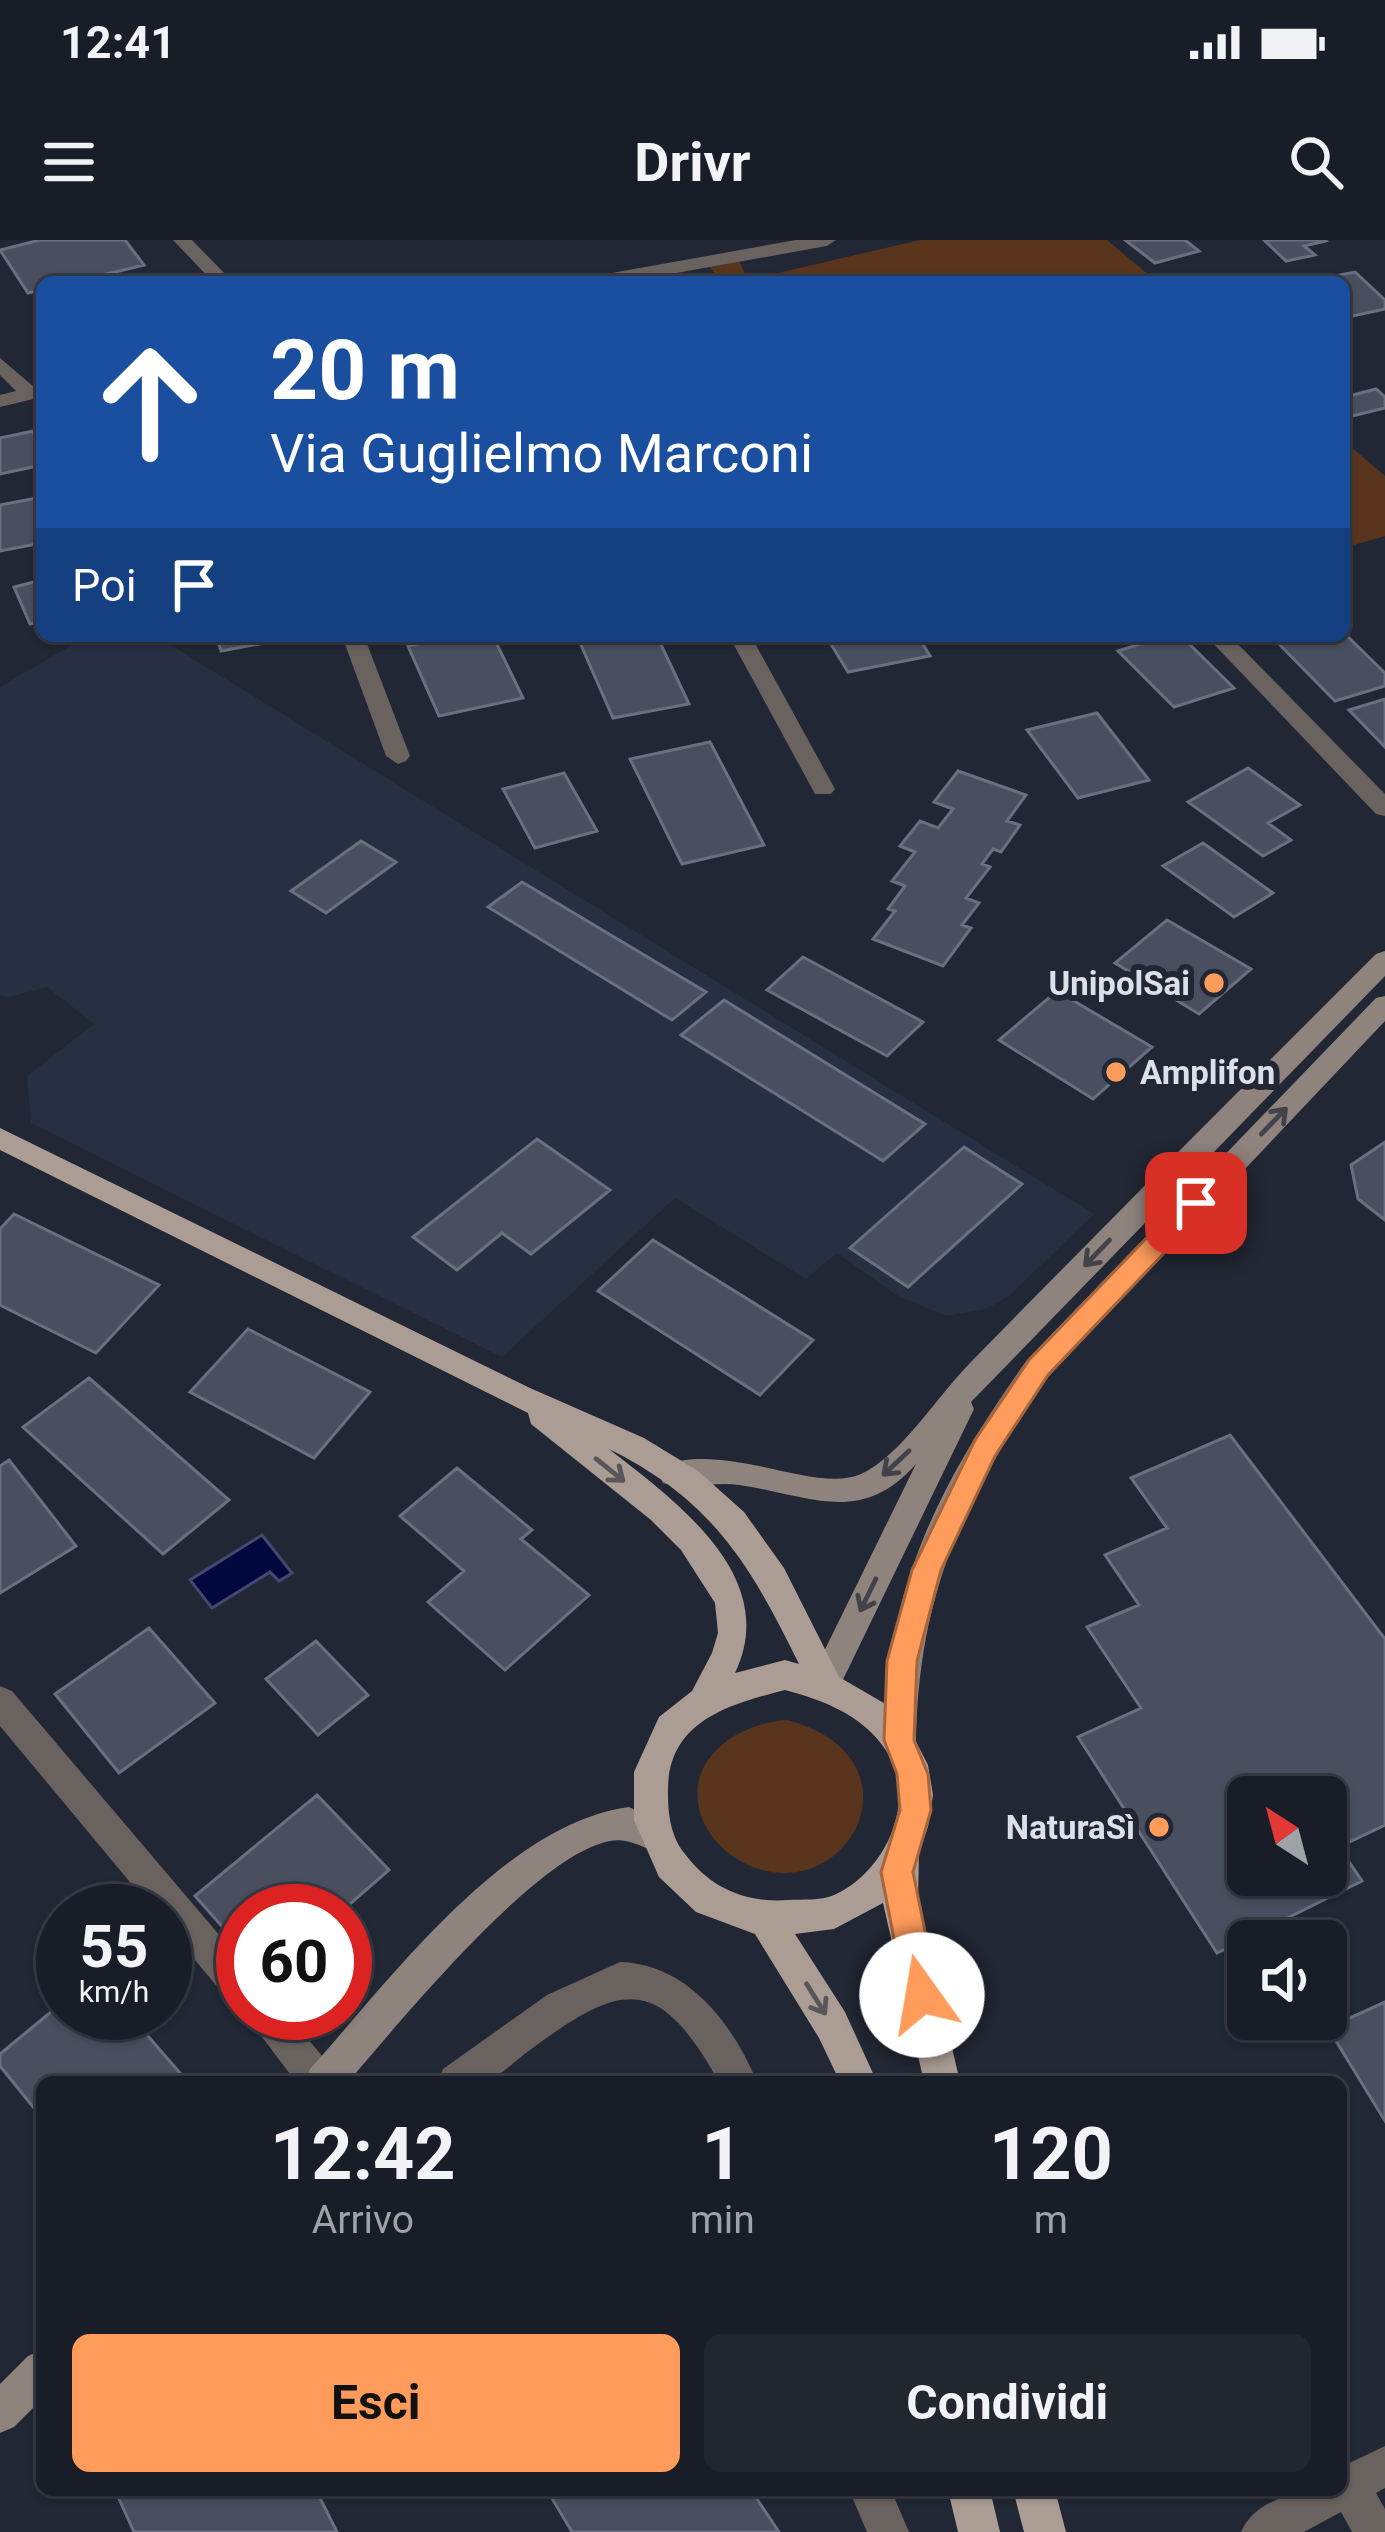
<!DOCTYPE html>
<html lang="it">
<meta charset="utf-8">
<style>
:root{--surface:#191d27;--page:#22262f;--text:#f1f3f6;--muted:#9fa2a7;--line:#373b44;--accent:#ff9b5b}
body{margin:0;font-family:Roboto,sans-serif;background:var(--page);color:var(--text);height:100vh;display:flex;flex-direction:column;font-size:45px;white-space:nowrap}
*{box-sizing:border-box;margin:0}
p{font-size:39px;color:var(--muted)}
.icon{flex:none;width:66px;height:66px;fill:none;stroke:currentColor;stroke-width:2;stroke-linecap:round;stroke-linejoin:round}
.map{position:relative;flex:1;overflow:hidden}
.sheet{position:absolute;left:36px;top:1836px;width:1311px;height:420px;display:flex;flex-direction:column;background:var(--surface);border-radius:18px;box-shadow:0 3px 9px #0004,0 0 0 3px var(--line)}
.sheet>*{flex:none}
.top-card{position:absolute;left:36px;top:36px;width:1314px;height:366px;border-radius:18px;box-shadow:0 3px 9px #0004,0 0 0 3px var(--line);background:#1a4fa0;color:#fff;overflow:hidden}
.needle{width:78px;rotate:324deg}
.tools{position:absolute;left:1227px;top:1536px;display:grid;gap:24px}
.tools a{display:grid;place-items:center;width:120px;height:120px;border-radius:18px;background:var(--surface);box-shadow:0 3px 9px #0004,0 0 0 3px var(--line);font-size:60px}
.speed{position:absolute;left:36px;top:1644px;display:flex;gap:24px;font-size:60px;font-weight:700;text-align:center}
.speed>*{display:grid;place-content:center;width:156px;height:156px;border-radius:50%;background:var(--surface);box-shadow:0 3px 9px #0004,0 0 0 3px var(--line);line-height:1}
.speed small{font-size:30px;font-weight:400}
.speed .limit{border:18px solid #d22;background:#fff;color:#111}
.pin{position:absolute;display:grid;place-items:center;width:102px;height:102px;color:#fff;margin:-51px;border-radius:24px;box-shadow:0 6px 18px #0006}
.me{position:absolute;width:132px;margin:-66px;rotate:347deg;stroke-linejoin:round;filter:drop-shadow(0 0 9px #0008)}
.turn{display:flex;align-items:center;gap:42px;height:252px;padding:0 36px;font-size:54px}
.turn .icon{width:156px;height:156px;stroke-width:2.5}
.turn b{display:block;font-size:84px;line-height:102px}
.then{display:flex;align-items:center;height:114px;padding:0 36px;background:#0003;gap:24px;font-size:45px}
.eta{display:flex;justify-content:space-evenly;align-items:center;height:204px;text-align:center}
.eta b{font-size:72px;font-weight:700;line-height:84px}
.cta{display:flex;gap:24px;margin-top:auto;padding:24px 36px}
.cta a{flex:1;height:138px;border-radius:18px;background:var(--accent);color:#111;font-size:48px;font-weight:700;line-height:138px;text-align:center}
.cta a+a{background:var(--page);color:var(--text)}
.status{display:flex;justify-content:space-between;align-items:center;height:84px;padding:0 60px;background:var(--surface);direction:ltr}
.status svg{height:33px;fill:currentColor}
header{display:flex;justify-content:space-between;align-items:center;height:156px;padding:0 36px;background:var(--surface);font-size:54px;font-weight:700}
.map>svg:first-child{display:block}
.built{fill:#272f42}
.green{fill:#5a351d}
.water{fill:#02073d;stroke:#434871;stroke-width:3}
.building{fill:#494f5e;stroke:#697080;stroke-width:3;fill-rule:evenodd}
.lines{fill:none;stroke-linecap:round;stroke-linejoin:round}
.lane{fill:#69625e;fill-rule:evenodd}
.street{fill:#69625e;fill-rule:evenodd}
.secondary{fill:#8f837d;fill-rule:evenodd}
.primary{fill:#ac9d94;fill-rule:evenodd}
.oneway{stroke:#42434a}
.oneway2{stroke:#59565a}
.route{fill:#ff9b5b;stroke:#a6653b;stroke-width:3}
.poi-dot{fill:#ff9b5b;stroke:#212734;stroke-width:4.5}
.labels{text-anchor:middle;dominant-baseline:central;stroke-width:12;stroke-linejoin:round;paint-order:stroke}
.poi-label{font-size:33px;font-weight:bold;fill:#dce0e9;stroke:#212734;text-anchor:end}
</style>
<div class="status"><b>12:41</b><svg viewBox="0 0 49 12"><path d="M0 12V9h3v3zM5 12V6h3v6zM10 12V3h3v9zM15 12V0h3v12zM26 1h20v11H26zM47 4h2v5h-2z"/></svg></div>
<header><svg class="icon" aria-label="menu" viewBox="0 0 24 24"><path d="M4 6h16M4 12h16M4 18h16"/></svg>Drivr<svg class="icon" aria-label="search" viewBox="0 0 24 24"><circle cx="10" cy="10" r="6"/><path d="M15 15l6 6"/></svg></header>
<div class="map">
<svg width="1385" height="2292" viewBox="0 0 1385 2292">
<rect width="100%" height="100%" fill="#212734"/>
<path class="built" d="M87 396H156L1094 974 1009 1056 986 1069 946 1076 898 1056 837 1013 806 1039 675 958 502 1117 31 883 27 836 94 784 47 747 9 757 0 755V447Z"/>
<path class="green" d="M920 0H1107L1157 42H720L710 27 739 21 748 40Z
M1344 201 1385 236V296L1344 308Z
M787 1480C927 1517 850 1669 748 1625 729 1616 712 1601 703 1581 679 1522 736 1483 787 1480Z"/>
<path class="water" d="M262 1295 292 1333 279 1341 270 1332 212 1368 190 1340Z"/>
<path class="building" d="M40 0H125L144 25 74 42H42V50L28 53 0 10Z
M1125 0H1185L1199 11 1155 23Z
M1264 0H1325L1326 1 1304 6 1315 15 1286 21Z
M1355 32 1385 60V69L1344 78V42H1303Z
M1344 147 1353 155 1376 149 1385 157V168L1344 178Z
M33 191 42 225 0 234V198Z
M42 257V303L0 311V265Z
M42 340V381L30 384 14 347Z
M1344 393 1385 433V446L1335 461 1271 396Z
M216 396H297V397L221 411Z
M458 396H493L523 458 439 476 408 406Z
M577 396H657L689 464 613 478Z
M826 396H918L930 416 848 432Z
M1165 396H1181L1234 448 1174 467 1118 411Z
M1385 459V507L1349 470Z
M1097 473 1149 540 1078 558 1027 490Z
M710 502 764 605 682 624 630 519Z
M1248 528 1300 565 1268 583 1291 600 1263 616 1188 562Z
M958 531 1026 555 1007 581 1020 585 1001 612 993 609 982 624 990 627 966 658 979 663 962 685 971 688 943 726 873 699 895 671 888 669 905 646 892 641 915 612 900 606 920 581 938 588 953 569 934 562Z
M564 533 597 591 535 608 503 549Z
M361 601 396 622 326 673 291 651Z
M1203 603 1273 653 1234 677 1163 626Z
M522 642 706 752 672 780 488 667Z
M1167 680 1251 729 1199 774 1115 723Z
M803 717 923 782 887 816 767 750Z
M1057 751 1152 807 1093 859 999 800Z
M724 760 925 884 883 921 681 795Z
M537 899 610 950 531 1014 502 993 457 1030 413 997Z
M1385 902V980L1358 959 1351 925Z
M964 907 1022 944 908 1047 850 1008Z
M14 974 159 1045 96 1113 0 1065V989Z
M653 1000 813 1100 760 1155 598 1051Z
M248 1089 370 1152 314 1218 190 1152Z
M89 1138 229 1260 163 1314 23 1187Z
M1230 1195 1385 1399V1585L1339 1607 1362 1641 1217 1713 1078 1497 1141 1468 1087 1387 1139 1365 1105 1315 1167 1288 1131 1238ZM1248 1557H1326V1635H1248Z
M9 1220 76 1306 0 1353V1226Z
M457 1228 532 1290 521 1299 589 1355 505 1430 428 1362 464 1331 400 1276Z
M149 1388 215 1463 119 1533 55 1454Z
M316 1401 368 1455 318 1495 266 1439Z
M317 1555 389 1630 342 1671H243V1710L195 1656Z
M63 1762V1773H128L186 1840 42 1842V1878L0 1826V1814Z
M1385 1762V1881L1328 1788Z
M115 2250H316L337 2292H134Z
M547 2250H751L779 2292H572Z"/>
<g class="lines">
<path class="lane" d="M620 1722C688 1724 733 1784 757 1842H719C658 1733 622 1742 530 1810 517 1819 499 1838 484 1842 471 1845 452 1842 438 1842L443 1829 547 1755Z
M1385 2206V2248L1376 2253 1385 2269V2292H1352L1341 2272 1304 2292H1241C1257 2255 1306 2250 1341 2250V2227Z
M849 2250H891L909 2292H867Z"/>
<path class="street" d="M173 0H192L233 42H213Z
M796 0H836L827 6 626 42H586L595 36Z
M0 118 34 147 42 145V157L0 167V155L16 151 0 135Z
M342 396H364L410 516 406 521 398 524 386 516Z
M729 396H751L835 549 831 554H815Z
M1206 396H1230L1385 554V576L1376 574Z
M0 1446 12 1451 243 1723V1768L230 1762 165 1684V1671H154L0 1486Z
M244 1773H286L333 1829 338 1842H296Z"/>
<path class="secondary" d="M1385 711V736L971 1162 974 1169 837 1452 825 1457 813 1452 809 1442 916 1224C861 1287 808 1255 739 1245 714 1241 687 1251 663 1243L659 1234 663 1225C730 1202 815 1254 861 1234 900 1217 939 1154 970 1123 1104 986 1240 850 1376 714Z
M1385 756V781L1049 1136C964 1257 919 1351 916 1500L911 1511 899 1515 887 1511 882 1500C888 1344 938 1245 1027 1120L1376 758Z
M629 1567 666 1584 671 1595 666 1606 654 1611C635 1604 623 1596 602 1603 528 1625 401 1781 348 1842H305L310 1829C391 1739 504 1584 629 1567Z
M42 2110V2159L14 2187 0 2193V2144L28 2116Z"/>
<path class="primary" d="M0 888 530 1148 644 1198 698 1231 744 1272 784 1328 839 1437 889 1466 909 1488 928 1525 933 1555 928 1587 919 1610 918 1662 960 1842H924L883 1663 834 1689 795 1694 845 1772 877 1842H840L819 1798 755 1694 696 1672 659 1637 634 1580V1532L659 1477 692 1451 712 1413 718 1393 715 1363 681 1310 651 1280 531 1184 528 1173 0 910ZM609 1209C712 1260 750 1324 799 1424L785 1420 735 1433C781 1337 677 1262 609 1209ZM785 1450C823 1460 862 1475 885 1509 920 1559 885 1633 834 1655 820 1661 803 1659 788 1660 747 1663 711 1649 685 1614 671 1597 668 1575 668 1554 666 1482 727 1465 785 1450Z
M948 2250H990L1000 2292H958Z
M1013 2250H1055L1066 2292H1024Z"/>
</g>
<defs><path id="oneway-shaft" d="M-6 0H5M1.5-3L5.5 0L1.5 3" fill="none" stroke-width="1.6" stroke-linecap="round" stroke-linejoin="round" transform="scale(3)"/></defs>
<g class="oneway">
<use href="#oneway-shaft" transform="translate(1274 881) rotate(-46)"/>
<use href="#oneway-shaft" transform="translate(1097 1013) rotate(134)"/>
<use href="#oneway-shaft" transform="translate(896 1223) rotate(137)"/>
<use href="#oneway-shaft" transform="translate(868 1355) rotate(116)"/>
</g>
<g class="oneway2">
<use href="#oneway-shaft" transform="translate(610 1230) rotate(39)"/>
<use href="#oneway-shaft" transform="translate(816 1759) rotate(58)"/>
</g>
<path class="route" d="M1196 953 1205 956 1209 963 1205 970 1048 1135 995 1216 941 1330 917 1421 914 1500 928 1534 931 1570 913 1632 938 1755 933 1766 922 1771 910 1766 905 1755 881 1632 900 1570 897 1534 884 1500 887 1421 912 1330 975 1200 1029 1120 1187 956Z"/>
<g class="poi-dot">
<circle cx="1214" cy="743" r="12"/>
<circle cx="1116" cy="832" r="12"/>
<circle cx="1159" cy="1587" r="12"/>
</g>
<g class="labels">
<g class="poi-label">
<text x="1190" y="743">UnipolSai</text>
<text x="1140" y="832" text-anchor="start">Amplifon</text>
<text x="1135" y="1587">NaturaSì</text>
</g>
</g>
</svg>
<div class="tools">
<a><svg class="needle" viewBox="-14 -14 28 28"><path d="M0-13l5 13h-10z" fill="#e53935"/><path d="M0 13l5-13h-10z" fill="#9fa2a7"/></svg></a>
<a><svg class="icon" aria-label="sound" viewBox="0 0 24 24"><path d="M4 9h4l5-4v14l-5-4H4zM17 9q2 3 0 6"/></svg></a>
</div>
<div class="speed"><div>55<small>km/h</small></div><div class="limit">60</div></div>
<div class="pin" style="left:1196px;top:963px;background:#d93025"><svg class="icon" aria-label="arrive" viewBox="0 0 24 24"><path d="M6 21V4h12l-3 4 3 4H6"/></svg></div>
<svg class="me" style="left:922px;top:1755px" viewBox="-20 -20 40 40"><circle r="19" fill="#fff"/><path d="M0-13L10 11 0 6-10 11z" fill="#ff9b5b"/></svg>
<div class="top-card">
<div class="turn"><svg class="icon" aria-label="ahead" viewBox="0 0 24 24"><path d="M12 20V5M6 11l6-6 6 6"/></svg><div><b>20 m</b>Via Guglielmo Marconi</div></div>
<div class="then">Poi<svg class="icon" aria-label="arrive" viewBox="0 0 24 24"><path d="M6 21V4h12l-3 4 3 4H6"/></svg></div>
</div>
<section class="sheet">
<div class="eta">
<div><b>12:42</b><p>Arrivo</p></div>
<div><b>1</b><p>min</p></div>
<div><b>120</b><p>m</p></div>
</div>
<div class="cta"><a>Esci</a><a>Condividi</a></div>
</section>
</div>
